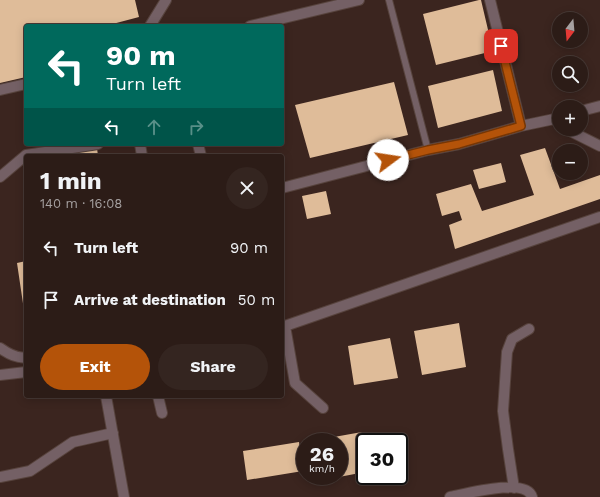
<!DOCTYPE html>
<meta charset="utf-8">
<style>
:root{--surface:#2c1c17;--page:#342520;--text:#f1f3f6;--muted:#a6a1a1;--line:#483a36;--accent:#b45309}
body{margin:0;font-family:"Work Sans",sans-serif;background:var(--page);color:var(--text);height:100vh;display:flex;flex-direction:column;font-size:15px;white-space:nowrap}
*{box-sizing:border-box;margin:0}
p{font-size:13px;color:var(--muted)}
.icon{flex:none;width:22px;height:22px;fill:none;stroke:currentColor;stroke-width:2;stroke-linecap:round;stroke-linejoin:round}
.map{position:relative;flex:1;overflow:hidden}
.details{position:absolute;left:24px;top:154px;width:260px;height:244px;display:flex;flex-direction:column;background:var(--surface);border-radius:4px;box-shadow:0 2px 10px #0003,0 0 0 1px var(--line)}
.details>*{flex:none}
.hud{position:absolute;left:24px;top:24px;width:260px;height:122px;border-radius:4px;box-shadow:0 2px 10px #0003,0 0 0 1px var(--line);background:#00695c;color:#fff;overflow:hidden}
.needle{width:26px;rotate:196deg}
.controls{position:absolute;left:552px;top:12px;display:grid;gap:8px}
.controls a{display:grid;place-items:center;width:36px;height:36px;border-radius:50%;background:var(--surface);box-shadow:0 2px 10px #0003,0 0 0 1px var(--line);font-size:20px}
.speed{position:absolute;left:296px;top:433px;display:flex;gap:8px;font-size:20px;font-weight:700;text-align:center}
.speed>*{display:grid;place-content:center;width:52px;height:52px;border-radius:50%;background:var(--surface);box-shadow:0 2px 10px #0003,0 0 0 1px var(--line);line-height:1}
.speed small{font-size:10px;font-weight:400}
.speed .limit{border:2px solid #111;border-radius:6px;background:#fff;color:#111}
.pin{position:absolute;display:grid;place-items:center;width:34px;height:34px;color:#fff;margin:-17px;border-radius:8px;box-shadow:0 2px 6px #0006}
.me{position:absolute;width:44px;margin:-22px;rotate:76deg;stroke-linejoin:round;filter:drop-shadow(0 0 3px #0008)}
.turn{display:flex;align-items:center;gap:14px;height:84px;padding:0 16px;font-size:18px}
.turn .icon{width:52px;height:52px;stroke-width:2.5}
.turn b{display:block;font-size:28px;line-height:34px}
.lanes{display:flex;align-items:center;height:38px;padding:0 16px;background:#0003;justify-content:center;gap:20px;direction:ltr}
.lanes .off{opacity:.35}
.round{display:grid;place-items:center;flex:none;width:42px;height:42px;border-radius:21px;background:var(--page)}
.summary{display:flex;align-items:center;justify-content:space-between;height:68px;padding:0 16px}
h1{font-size:24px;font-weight:700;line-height:30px}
.cta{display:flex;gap:8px;margin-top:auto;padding:8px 16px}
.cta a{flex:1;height:46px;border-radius:24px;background:var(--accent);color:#fff;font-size:16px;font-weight:700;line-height:46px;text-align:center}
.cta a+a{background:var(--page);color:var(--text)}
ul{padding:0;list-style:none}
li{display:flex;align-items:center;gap:12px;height:52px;padding:0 16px}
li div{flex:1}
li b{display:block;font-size:15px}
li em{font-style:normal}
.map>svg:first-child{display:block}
.building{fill:#dfbc99}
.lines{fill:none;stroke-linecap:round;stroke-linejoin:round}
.lane-casing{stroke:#57433d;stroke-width:8}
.street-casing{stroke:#57433d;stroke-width:12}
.lane{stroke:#746065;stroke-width:6}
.street{stroke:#746065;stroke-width:10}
.route-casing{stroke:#753606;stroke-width:10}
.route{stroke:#b45309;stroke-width:7}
</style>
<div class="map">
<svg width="600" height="497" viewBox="0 0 600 497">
<rect width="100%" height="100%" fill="#3b251f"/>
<path class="building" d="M0 0H135L139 17 105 26H26V77L0 83Z
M479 0H481L493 51 436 65 423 14Z
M493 70 502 111 438 128 428 86Z
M394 82 408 135 310 158 295 105Z
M97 148 98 156H50Z
M545 148 560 189 600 175V199L455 249 449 225 462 220 459 211 442 216 436 194 471 184 482 211 534 195 520 155Z
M501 163 506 182 479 189 473 170Z
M326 191 331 214 307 219 302 196Z
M26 261V317H25L17 263Z
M459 323 466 367 422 375 414 331Z
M390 338 398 378 354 385 348 346Z
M362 432 365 448V472L339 477V442H317V440Z
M299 442 303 471 247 480 243 451Z
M322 476H339V477L323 479Z"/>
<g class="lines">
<defs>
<path id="lane" d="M389 0 428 150"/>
<path id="street" d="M490 0 521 126 559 118
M150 26 166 0
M250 26 359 0
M0 90 26 84
M581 111 600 106
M566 129 600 146
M140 144 142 156
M198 144 201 156
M0 177 26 155 98 144
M282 188 428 150 459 144 521 126
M285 326 295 383 323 408
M282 327 600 217
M0 348C7 353 17 359 26 357
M0 375 26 372
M106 396 124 497
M158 396 162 413
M0 477 30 471 73 442 113 433
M514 488 508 449 503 411 507 352 512 339 529 329
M450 497C465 494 527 477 532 497"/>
</defs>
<use href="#lane" class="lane-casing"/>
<use href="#street" class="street-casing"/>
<use href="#lane" class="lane"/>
<use href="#street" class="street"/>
</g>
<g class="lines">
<defs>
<path id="route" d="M388 160 428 150 459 144 521 126 501 46"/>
</defs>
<use href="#route" class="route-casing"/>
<use href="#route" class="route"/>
</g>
</svg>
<div class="controls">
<a><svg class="needle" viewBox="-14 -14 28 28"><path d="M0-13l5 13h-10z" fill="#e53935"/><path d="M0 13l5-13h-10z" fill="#a6a1a1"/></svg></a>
<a><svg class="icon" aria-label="search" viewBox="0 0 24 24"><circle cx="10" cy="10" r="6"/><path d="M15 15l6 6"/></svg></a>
<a>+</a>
<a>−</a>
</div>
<div class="speed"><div>26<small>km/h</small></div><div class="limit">30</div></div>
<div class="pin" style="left:501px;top:46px;background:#d93025"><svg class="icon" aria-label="arrive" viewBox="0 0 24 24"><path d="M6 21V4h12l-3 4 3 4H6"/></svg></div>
<svg class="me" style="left:388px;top:160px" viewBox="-20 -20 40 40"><circle r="19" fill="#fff"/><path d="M0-13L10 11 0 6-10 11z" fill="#b45309"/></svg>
<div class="hud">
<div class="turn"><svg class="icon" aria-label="left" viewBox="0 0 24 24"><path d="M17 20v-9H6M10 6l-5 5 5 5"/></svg><div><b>90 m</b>Turn left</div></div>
<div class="lanes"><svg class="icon" aria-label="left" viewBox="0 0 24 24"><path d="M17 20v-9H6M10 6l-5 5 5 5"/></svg><svg class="icon off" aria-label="ahead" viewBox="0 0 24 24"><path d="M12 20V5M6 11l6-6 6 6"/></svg><svg class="icon off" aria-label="right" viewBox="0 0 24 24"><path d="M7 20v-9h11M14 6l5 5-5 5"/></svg></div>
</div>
<section class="details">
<div class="summary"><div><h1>1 min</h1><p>140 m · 16:08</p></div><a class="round"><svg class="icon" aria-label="close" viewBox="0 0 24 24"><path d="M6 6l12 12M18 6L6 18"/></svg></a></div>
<ul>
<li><svg class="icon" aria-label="left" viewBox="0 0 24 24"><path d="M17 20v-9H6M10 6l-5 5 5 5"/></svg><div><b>Turn left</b></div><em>90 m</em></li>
<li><svg class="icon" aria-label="arrive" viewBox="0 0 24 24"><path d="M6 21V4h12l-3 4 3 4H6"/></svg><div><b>Arrive at destination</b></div><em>50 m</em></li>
</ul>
<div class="cta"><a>Exit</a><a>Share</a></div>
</section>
</div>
